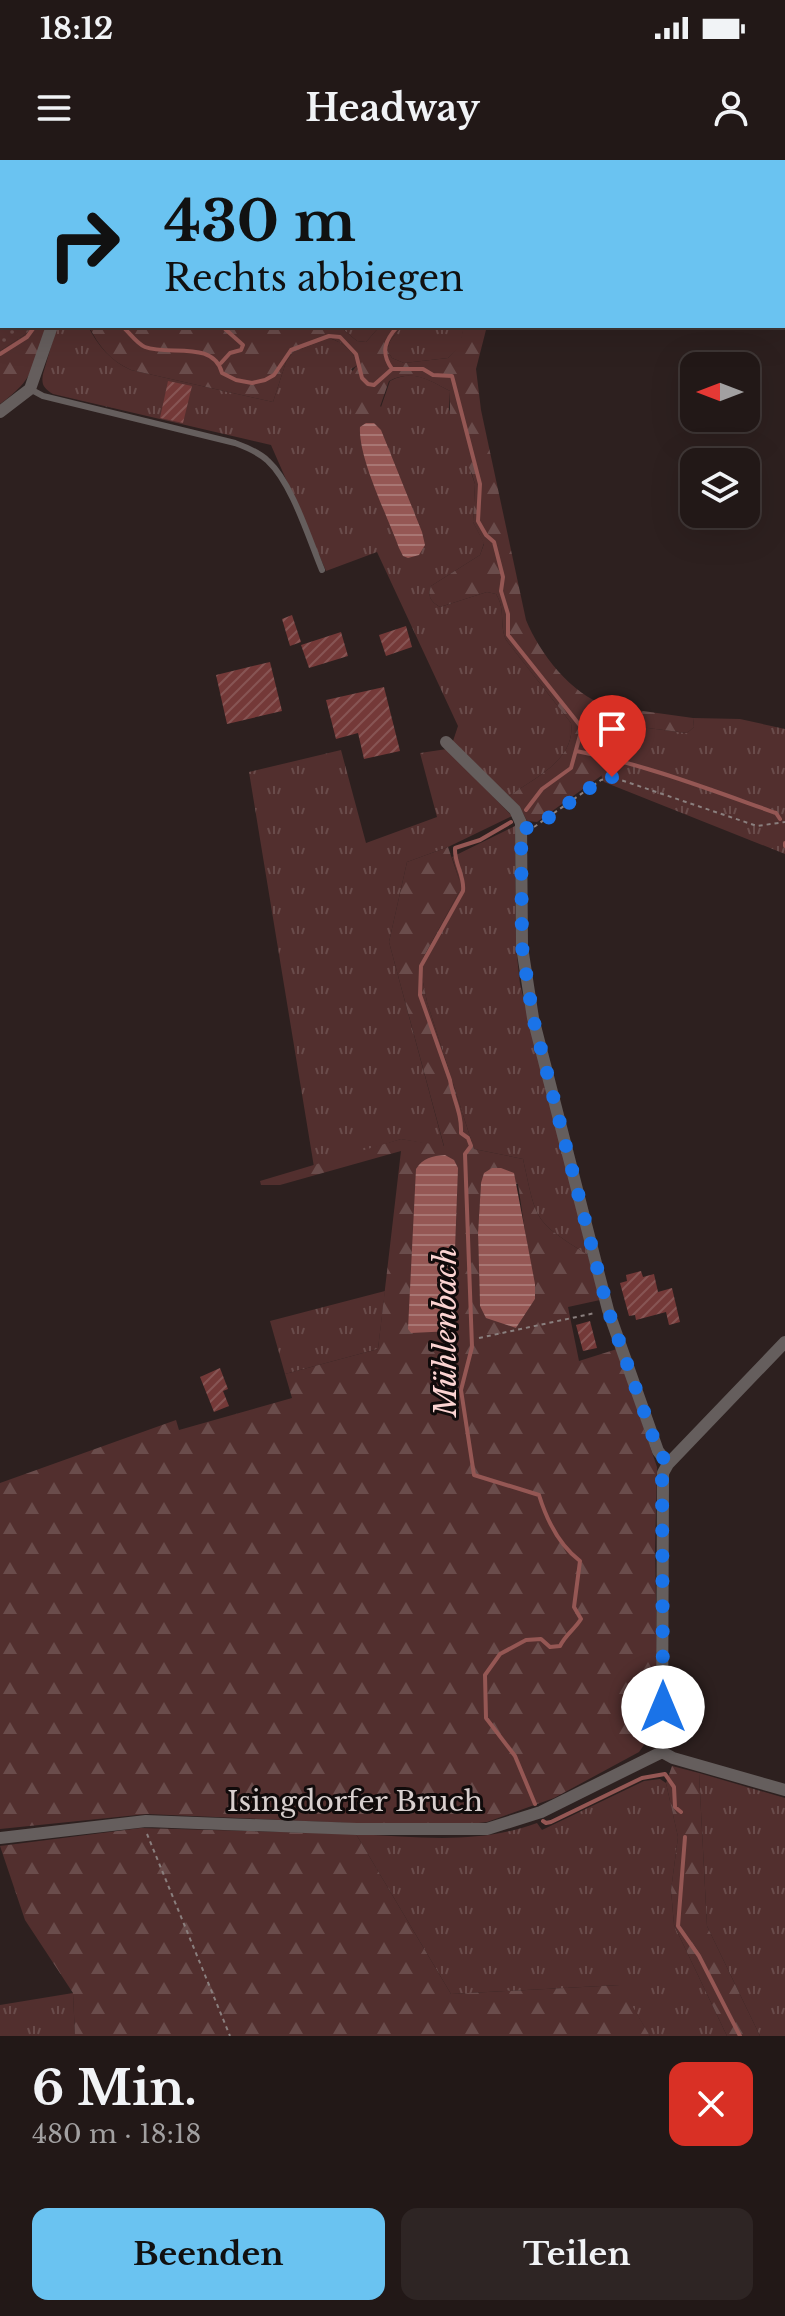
<!DOCTYPE html>
<html lang="de">
<meta charset="utf-8">
<style>
:root{--surface:#221817;--page:#2e2524;--text:#f1f3f6;--muted:#a2a0a1;--line:#3f3736;--accent:#6ac3f1}
body{margin:0;font-family:"Libre Baskerville",serif;background:var(--page);color:var(--text);height:100vh;display:flex;flex-direction:column;font-size:30px;white-space:nowrap}
*{box-sizing:border-box;margin:0}
p{font-size:26px;color:var(--muted)}
.icon{flex:none;width:44px;height:44px;fill:none;stroke:currentColor;stroke-width:2;stroke-linecap:round;stroke-linejoin:round}
.map{position:relative;height:1876px;overflow:hidden}
.drawer{display:flex;flex-direction:column;background:var(--surface);flex:1}
.drawer>*{flex:none}
.top-card{position:absolute;left:0px;top:0px;width:786px;height:168px;box-shadow:0 8px 32px #0002,0 0 0 2px var(--line);background:#6ac3f1;color:#111;overflow:hidden}
.needle{width:52px;rotate:270deg}
.fabs{position:absolute;left:680px;top:192px;display:grid;gap:16px}
.fabs a{display:grid;place-items:center;width:80px;height:80px;border-radius:16px;background:var(--surface);box-shadow:0 8px 32px #0002,0 0 0 2px var(--line);font-size:40px}
.pin{position:absolute;display:grid;place-items:center;width:68px;height:68px;color:#fff;margin:-82px -34px;border-radius:50% 50% 50% 0;rotate:-45deg;box-shadow:0 0 8px #0007}
.pin .icon{rotate:45deg}
.me{position:absolute;width:88px;margin:-44px;rotate:0deg;stroke-linejoin:round;filter:drop-shadow(0 0 6px #0008)}
.turn{display:flex;align-items:center;gap:28px;height:168px;padding:0 32px;font-size:36px}
.turn .icon{width:104px;height:104px;stroke-width:2.5}
.turn b{display:block;font-size:56px;line-height:68px}
.round{display:grid;place-items:center;flex:none;width:84px;height:84px;border-radius:16px;background:var(--page)}
.headline{display:flex;align-items:center;justify-content:space-between;height:136px;padding:0 32px}
h1{font-size:48px;font-weight:800;line-height:60px}
.button{display:flex;gap:16px;margin-top:auto;padding:16px 32px}
.button a{flex:1;height:92px;border-radius:16px;background:var(--accent);color:#111;font-size:32px;font-weight:800;line-height:92px;text-align:center}
.button a+a{background:var(--page);color:var(--text)}
.status{display:flex;justify-content:space-between;align-items:center;height:56px;padding:0 40px;background:var(--surface);direction:ltr}
.status svg{height:22px;fill:currentColor}
header{display:flex;justify-content:space-between;align-items:center;height:104px;padding:0 32px;background:var(--surface);font-size:36px;font-weight:800}
.map>svg:first-child{display:block}
.grass{fill:url(#grass-tufts)}
.forest{fill:url(#forest-firs);fill-rule:evenodd}
.park{fill:url(#park-dots)}
.water{fill:url(#water-rules)}
.lines{fill:none;stroke-linecap:round;stroke-linejoin:round}
.stream{stroke:#955754;stroke-width:4}
.building{fill:url(#building-hatch)}
.path{stroke:#8a7f7e;stroke-width:2;stroke-dasharray:4 4;stroke-linecap:butt}
.service{stroke:#655e5d;stroke-width:6}
.minor{stroke:#655e5d;stroke-width:12}
.route{stroke:#1a73e8;stroke-width:14;stroke-dasharray:0 25.2}
.labels{text-anchor:middle;dominant-baseline:central;stroke-width:6;stroke-linejoin:round;paint-order:stroke}
.street-label{font-size:28px;fill:#d8cfce;stroke:#110b0b}
.water-label{font-size:30px;font-style:italic;fill:#fcd4d2;stroke:#110b0b}
</style>
<div class="status"><b>18:12</b><svg viewBox="0 0 49 12"><path d="M0 12V9h3v3zM5 12V6h3v6zM10 12V3h3v9zM15 12V0h3v12zM26 1h20v11H26zM47 4h2v5h-2z"/></svg></div>
<header><svg class="icon" aria-label="menu" viewBox="0 0 24 24"><path d="M4 6h16M4 12h16M4 18h16"/></svg>Headway<svg class="icon" aria-label="person" viewBox="0 0 24 24"><circle cx="12" cy="8" r="4"/><path d="M4 21q1-7 8-7t8 7"/></svg></header>
<div class="map">
<svg width="785" height="1876" viewBox="0 0 785 1876">
<defs>
<pattern id="grass-tufts" width="24" height="20" patternUnits="userSpaceOnUse" patternTransform="scale(2)"><rect width="24" height="20" fill="#522f2e"/><path d="M3 7l-1-3M5 7V3M7 7l1-3M15 17l-1-3M17 17v-4M19 17l1-3" fill="none" stroke="#6a4c4b"/></pattern>
<pattern id="forest-firs" width="22" height="20" patternUnits="userSpaceOnUse" patternTransform="scale(2)"><rect width="22" height="20" fill="#522f2e"/><path d="M5 1l3.5 6h-7zM16 11l3.5 6h-7z" fill="#6a4c4b"/></pattern>
<pattern id="park-dots" width="8" height="8" patternUnits="userSpaceOnUse" patternTransform="scale(2)"><rect width="8" height="8" fill="#522f2e"/><path d="M2 2h.1M6 6h.1" fill="none" stroke="#6a4c4b" stroke-width="1.8" stroke-linecap="round"/></pattern>
<pattern id="water-rules" width="6" height="5" patternUnits="userSpaceOnUse" patternTransform="scale(2)"><rect width="6" height="5" fill="#955754"/><path d="M0 2.5h6" fill="none" stroke="#a87673"/></pattern>
<pattern id="building-hatch" width="6" height="6" patternUnits="userSpaceOnUse" patternTransform="scale(2)"><rect width="6" height="6" fill="#743938"/><path d="M-1 1l2-2M0 6l6-6M5 7l2-2" fill="none" stroke="#875554"/></pattern>
</defs>
<rect width="100%" height="100%" fill="#2d201f"/>
<path class="grass" d="M363 0H568L569 2H361Z
M57 166H88C97 185 112 202 131 210L273 242 286 202 293 192 329 178C344 183 353 190 358 205L351 209 381 247 390 221C413 209 429 220 450 231L449 249 475 324 473 362 484 383 480 395 431 426C427 437 431 441 440 447L487 432 496 434C506 450 499 464 506 480L571 563C576 599 535 618 509 636L452 584 458 566 377 392 326 411 271 285 53 234C44 228 41 225 43 214Z
M339 166H380L366 182 357 181Z
M402 166H464L460 187 448 198 404 203 392 198 387 190 390 181Z
M693 558 740 559 785 569V694L604 622C595 605 606 598 584 585L582 579 587 564 593 561 687 573 694 567Z
M447 589 512 656 448 687 407 702 389 782 444 987 401 979 314 1007 249 612 341 590 366 683 437 657 420 593Z
M515 666 516 787 520 824 588 1095C533 1060 537 1062 523 999L474 989 427 842 422 817 423 798 459 732V719L452 697Z
M385 1131 378 1189 285 1214 270 1161Z
M699 1613 785 1638V1876H760L707 1766Z
M660 1619 666 1623 678 1677 671 1730 674 1765 727 1876H650L619 1825 451 1834 356 1674C419 1677 478 1685 537 1663L542 1670 644 1621Z
M73 1833 75 1876H0V1845Z"/>
<path class="forest" d="M33 166H46C34 205 35 219 0 244V191L26 174Z
M89 166H339L357 181 366 182 380 166H402L390 181 387 190 392 198 404 203 448 198 459 187 464 166H487L476 209 481 250 526 460C540 494 571 534 607 546L693 558 694 567 687 573 593 561 587 564 582 579 584 585C597 593 601 602 601 616L537 662 527 661 520 647 509 636C535 618 576 599 571 563L506 480C499 464 506 450 496 434L487 432 440 447C431 441 427 437 431 426L480 395 484 384 473 362 475 324 472 314 450 270V231C429 220 412 209 389 221L376 258 357 262 352 259C351 241 343 216 358 205 353 190 343 183 330 178L293 192 286 202 273 242 131 210C111 201 98 186 89 166Z
M448 687 459 719V732L423 798 422 817 427 842 474 989 523 999C537 1062 533 1060 588 1095L600 1140 568 1147 579 1201 617 1189 657 1307 655 1388 658 1553 656 1568 639 1592 554 1638 487 1662 462 1665 350 1663 147 1654 0 1669V1323L176 1260 179 1270 292 1238 285 1214 378 1189 401 991 280 1025H261L260 1021 401 979 444 986 389 782 407 702ZM481 1023 518 1024 535 1139 516 1168 480 1146 478 1073Z
M672 1606 699 1613 707 1766 760 1876H727L674 1765 671 1730 678 1677 666 1623Z
M141 1668 356 1674 451 1834 620 1825 650 1876H75L73 1833 25 1760 0 1686Z"/>
<path class="park" d="M0 76 2 166H33L26 174 0 191Z"/>
<path class="water" d="M366 263H374L381 270 422 372 425 385 419 395 408 398 403 396 399 388C388 357 358 298 360 267Z
M445 995 454 1000 458 1008 452 1171 411 1173 408 1169 416 1009C423 998 432 996 445 995Z
M492 1008H501L514 1013 535 1124V1139L516 1168 486 1158 480 1146 478 1073 481 1023 484 1013Z"/>
<g class="lines">
<path class="stream" d="M407 2V0
M0 20 2 18
M122 166C129 172 137 184 145 187 169 196 214 180 222 213L236 220 252 223 265 220 274 215 291 190 329 176 340 177 356 194 362 218 368 224 374 225 392 209C380 192 385 180 398 166
M215 166 224 168 243 185 241 190 230 193 221 203
M0 194 27 177 35 166
M392 209H423L433 215 452 216 480 324 478 361 486 375 494 382 503 417 501 431 508 454V475L582 568 571 608 542 629 526 650
M576 591C644 604 711 630 776 653L780 659
M511 662 480 680 455 688C454 704 465 716 463 731L421 806 420 835 450 920C453 939 462 953 461 973L468 978 471 986 465 994 472 1187 461 1230 474 1315 539 1335C547 1361 559 1385 580 1401L574 1447 581 1459C574 1470 566 1474 560 1486L550 1487 541 1479 526 1480 500 1494 485 1515 486 1558 515 1596 535 1644
M785 683V686
M543 1661 546 1663 551 1662 642 1618 665 1614 674 1627 675 1647 681 1652
M685 1677 678 1766 699 1796 740 1876"/>
</g>
<path class="building" d="M168 221 192 226 183 263 160 258Z
M292 455 301 482 290 486 282 459Z
M406 466 412 487 386 496 379 475Z
M341 472 348 496 309 508 301 485Z
M270 502 282 551 227 564 216 515Z
M384 527 400 591 364 599 358 573 336 579 326 540Z
M641 1111 643 1117 654 1114 658 1132 672 1128 680 1162 669 1165 666 1152 636 1160 635 1155 629 1156 620 1123 627 1121 626 1115Z
M590 1161 597 1188 583 1191 576 1165Z
M220 1208 228 1229 223 1231 229 1246 214 1252 200 1217Z"/>
<g class="lines">
<path class="path" d="M534 667 601 620 612 617 757 666 785 662
M479 1178 595 1153
M147 1674 230 1876"/>
<path class="service" d="M30 229 43 236 235 283C246 287 259 292 268 301 292 323 309 379 322 410"/>
<path class="minor" d="M41 0 42 2
M0 252 30 229 52 166
M446 582 515 650 521 663 522 787 533 858 608 1150 658 1291 668 1304
M662 1592 663 1313 668 1304 785 1182
M662 1592 673 1598 785 1630
M0 1678 146 1661 357 1669H487L541 1652 662 1592"/>
</g>
<g class="lines">
<path class="route" d="M612 617 601 620 537 666 521 669 522 787 533 858 608 1150 658 1291 668 1304 662 1319 663 1547"/>
</g>
<g class="labels">
<g class="street-label">
<text x="355" y="1641">Isingdorfer Bruch</text>
</g>
<g class="water-label">
<text transform="translate(445 1172) rotate(-90)">Mühlenbach</text>
</g>
</g>
</svg>
<div class="fabs">
<a><svg class="needle" viewBox="-14 -14 28 28"><path d="M0-13l5 13h-10z" fill="#e53935"/><path d="M0 13l5-13h-10z" fill="#a2a0a1"/></svg></a>
<a><svg class="icon" aria-label="layers" viewBox="0 0 24 24"><path d="M12 4l9 5-9 5-9-5zM3 14l9 5 9-5"/></svg></a>
</div>
<div class="pin" style="left:612px;top:617px;background:#d93025"><svg class="icon" aria-label="arrive" viewBox="0 0 24 24"><path d="M6 21V4h12l-3 4 3 4H6"/></svg></div>
<svg class="me" style="left:663px;top:1547px" viewBox="-20 -20 40 40"><circle r="19" fill="#fff"/><path d="M0-13L10 11 0 6-10 11z" fill="#1a73e8"/></svg>
<div class="top-card">
<div class="turn"><svg class="icon" aria-label="right" viewBox="0 0 24 24"><path d="M7 20v-9h11M14 6l5 5-5 5"/></svg><div><b>430 m</b>Rechts abbiegen</div></div>
</div>
</div>
<section class="drawer">
<div class="headline"><div><h1>6 Min.</h1><p>480 m · 18:18</p></div><a class="round" style="background:#d93025;color:#fff"><svg class="icon" aria-label="close" viewBox="0 0 24 24"><path d="M6 6l12 12M18 6L6 18"/></svg></a></div>
<div class="button"><a>Beenden</a><a>Teilen</a></div>
</section>
